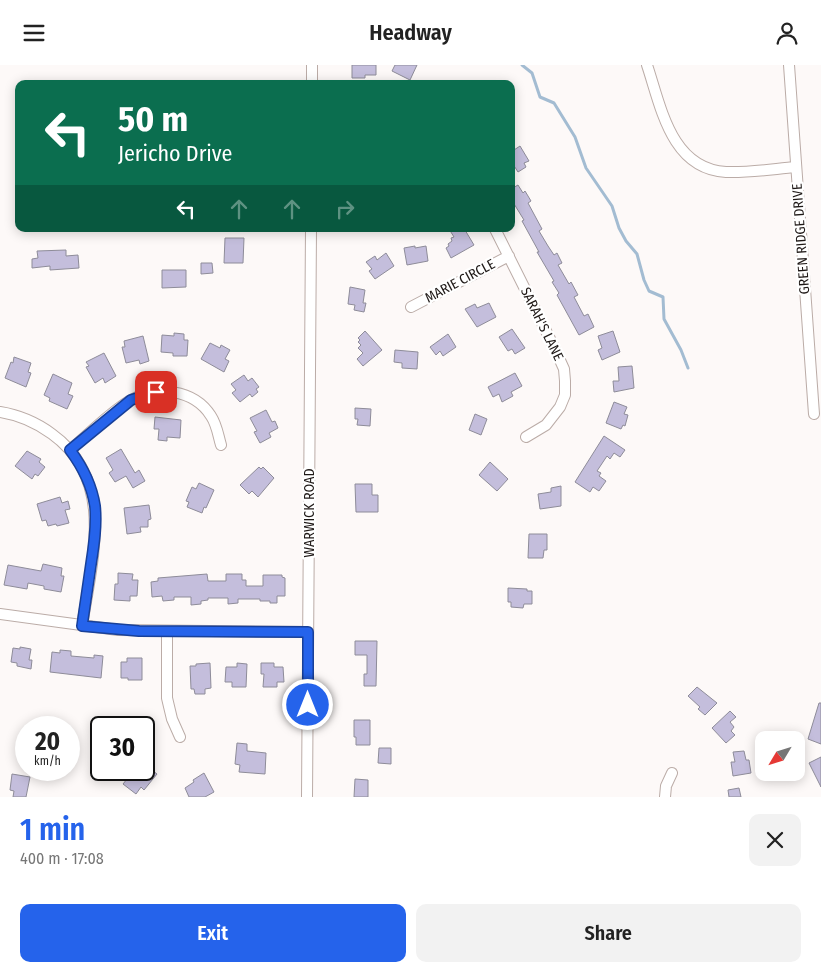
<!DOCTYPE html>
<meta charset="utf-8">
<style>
:root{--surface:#fff;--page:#f2f2f2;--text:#222;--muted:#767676;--accent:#2563eb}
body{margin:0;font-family:"Fira Sans Condensed",sans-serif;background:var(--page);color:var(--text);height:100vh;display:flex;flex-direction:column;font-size:19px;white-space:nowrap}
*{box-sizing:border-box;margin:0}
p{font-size:16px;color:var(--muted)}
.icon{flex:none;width:28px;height:28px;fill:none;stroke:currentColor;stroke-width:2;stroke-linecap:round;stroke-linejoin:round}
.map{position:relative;height:732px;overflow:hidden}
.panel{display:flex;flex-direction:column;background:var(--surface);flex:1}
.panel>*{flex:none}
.hud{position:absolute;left:15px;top:15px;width:500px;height:152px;border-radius:10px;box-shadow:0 2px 12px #0003;background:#0b6e4f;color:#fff;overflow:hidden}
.needle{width:32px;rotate:232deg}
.controls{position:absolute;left:755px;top:666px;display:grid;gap:10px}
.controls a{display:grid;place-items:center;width:50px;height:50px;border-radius:10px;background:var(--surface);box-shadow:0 2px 12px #0003;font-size:25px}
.speed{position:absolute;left:15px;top:651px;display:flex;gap:10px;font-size:25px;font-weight:700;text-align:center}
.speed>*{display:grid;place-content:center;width:65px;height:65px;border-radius:50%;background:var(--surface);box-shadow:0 2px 12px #0003;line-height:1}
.speed small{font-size:12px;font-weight:400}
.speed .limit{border:2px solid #111;border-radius:8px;background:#fff;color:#111}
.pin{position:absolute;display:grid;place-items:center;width:42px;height:42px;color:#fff;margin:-21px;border-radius:10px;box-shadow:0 2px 8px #0006}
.me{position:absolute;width:55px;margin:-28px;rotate:0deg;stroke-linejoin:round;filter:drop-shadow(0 0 4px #0008)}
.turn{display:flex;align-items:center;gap:18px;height:105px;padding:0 20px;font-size:22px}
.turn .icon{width:65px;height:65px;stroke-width:2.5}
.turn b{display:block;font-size:35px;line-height:42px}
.lanes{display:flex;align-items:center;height:48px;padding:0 20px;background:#0003;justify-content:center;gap:25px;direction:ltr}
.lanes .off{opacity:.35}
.round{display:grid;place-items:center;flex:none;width:52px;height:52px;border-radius:10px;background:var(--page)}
.head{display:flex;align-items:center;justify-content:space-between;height:85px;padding:0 20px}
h1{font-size:30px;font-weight:600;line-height:38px;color:var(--accent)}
.cta{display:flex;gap:10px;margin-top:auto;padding:10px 20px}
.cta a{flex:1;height:58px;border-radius:10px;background:var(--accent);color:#fff;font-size:20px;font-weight:600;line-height:58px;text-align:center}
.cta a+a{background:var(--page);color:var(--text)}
header{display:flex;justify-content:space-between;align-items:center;height:65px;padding:0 20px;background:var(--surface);font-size:22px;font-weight:600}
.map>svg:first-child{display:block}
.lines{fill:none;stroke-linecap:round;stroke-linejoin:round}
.stream{stroke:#a3bcd2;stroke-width:3}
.building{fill:#c4bedc;stroke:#8e8c99}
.minor-casing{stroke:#bbaca7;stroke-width:12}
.minor{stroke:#fff;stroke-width:10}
.route-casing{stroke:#184099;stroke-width:12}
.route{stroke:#2563eb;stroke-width:9}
.labels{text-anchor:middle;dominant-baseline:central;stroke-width:4.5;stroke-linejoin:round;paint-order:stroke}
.street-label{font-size:14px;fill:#1e1816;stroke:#fff}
</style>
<header><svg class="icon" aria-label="menu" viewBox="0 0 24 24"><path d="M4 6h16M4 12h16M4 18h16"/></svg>Headway<svg class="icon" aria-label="person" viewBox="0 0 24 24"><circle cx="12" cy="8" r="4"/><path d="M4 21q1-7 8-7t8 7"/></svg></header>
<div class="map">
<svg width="821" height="732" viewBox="0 0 821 732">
<rect width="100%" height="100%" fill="#fdf9f8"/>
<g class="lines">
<path class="stream" d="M522 0 532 8 540 32 554 38 575 72 586 103 612 141 619 163 626 176 637 189 644 215 649 226 663 232 664 254 681 285 688 303"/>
</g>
<path class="building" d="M352 0H376V10H365V13H352Z
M395 0H417L410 15 392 6Z
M520 81 529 96 524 98 526 102 518 107 511 96V87Z
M518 120 523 128 525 126 531 136 528 138 542 164 539 166 548 181 554 190 557 188 562 198 558 200 569 219 571 217 578 230 574 232 584 251 588 249 594 262 579 270 557 230 559 228 552 217 554 216 537 187H539L522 156 524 155 511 134V124Z
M449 164H461L463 167 465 165 474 180 451 193 446 183 449 181 448 179 452 176 451 173 454 172Z
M225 173H244L243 198H224Z
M415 181V183L426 181 428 196 407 200 404 183Z
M66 185V191L78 190 79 203 50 205V201L32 203V194L38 193 37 186Z
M386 188 394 201 375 214 369 206 372 204 366 197 375 191 377 195Z
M201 198H212L213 208 201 209Z
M162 205H186V222L162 223Z
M350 222 365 225 363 238H366L364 247 354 245 355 240 348 239Z
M489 238 496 252 477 262 465 244 475 239 477 243Z
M512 264 525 283 515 289 512 284 508 286 499 272Z
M365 266 382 285 363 301 357 294 363 288 358 283 361 280 358 277 360 275 358 273Z
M613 266 620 287 602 295 598 285 602 283 598 271Z
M174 268 184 269V275H188L187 291H173V288L161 287 162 270 174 271Z
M448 269 456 282 443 291 440 286 436 290 430 282Z
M143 271 149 296 140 299 139 295 126 298 122 282H125L124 276Z
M210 278 220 283 221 280 230 285 225 294 229 296 224 307 201 294Z
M395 285 418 287 417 304 402 303V298L394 297Z
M104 288 116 311 105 318 103 313 95 318 86 302 89 301 86 297Z
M14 292 31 298 28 307 31 308 26 322 5 313 11 297 13 298Z
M632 301 634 323 614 327 613 316H619L618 302Z
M515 308 522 321 511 327 513 331 502 337 499 329 493 332 488 322Z
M53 309 72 318 68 329 73 331 67 344 49 336 50 333 44 330Z
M244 310 248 316 252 313 259 322 256 324 258 327 252 332 250 329 240 337 232 328 236 325 231 319Z
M614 337 627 342 624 349 628 350 625 361 623 360 621 364 606 358Z
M355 343 371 344 370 361 357 360 358 354H355Z
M266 345 272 357 275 356 278 363 269 368 271 372 260 378 254 367 257 366 250 353Z
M475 349 487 354 481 370 469 365Z
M155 352 181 355 180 373 167 372V376L158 375 159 364H154Z
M604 371 625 385 620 392 614 388 610 394 607 391 597 406 601 408 599 411 606 416 599 426 593 422 590 427 575 417Z
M121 384 135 408 139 405 145 416 133 423 126 411 115 417 109 408 113 405 106 393Z
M27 386 41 394 39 397 45 402 38 411 35 409 32 414 15 401Z
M490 397 508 414 497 426 479 410Z
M259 402 261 404 263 402 274 413 258 432 252 426 249 429 240 420Z
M199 418 214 425 206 443 204 442 202 448 187 442 189 437 186 436 192 422 196 424Z
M355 419H372V430H378V447H356Z
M561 421V441L540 444 538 429 551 427V423Z
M60 432 62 438 68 436 70 444 65 445 69 458 57 461 56 459 48 461 46 455 42 456 37 439Z
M149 440 151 454 148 455V462H140L141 467 127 469 124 443Z
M529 469H547V485H544L543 493H528Z
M43 499 62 503 61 511H64L61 527 44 524V521L28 518 27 524 4 520 8 500 41 506Z
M118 508 133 509 132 515H138L137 531H130V536L114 535 115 519H118Z
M207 509 208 516H226V509H242V515H246V521H263V510H282V512L285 513V531H277V538H270V536H260V534H238V538L228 539V533H208V535L201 536V539L191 540V532H174V535L163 536 162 531 152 532 151 517 158 516V513Z
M508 523 527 524V526H532V539H524L523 543 511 542V537H508Z
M355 576H377L376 621H364V609H367V590H355Z
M20 582 31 584 29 595H32L31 604 17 601V598L11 597 13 583 20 584Z
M60 585 71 586V591L94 593V590L103 591 101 613 50 607 52 587 60 588Z
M127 593H142V615H128V613H121V597H127Z
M210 598 211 623 205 624V629H195L194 624H191L190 601H196V599Z
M237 598 247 599 246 622H232V617H225L226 602H237Z
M261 598H274V602H283L284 617H277V622H263L264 609H261Z
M697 622 717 638 705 650 698 644 700 642 688 631Z
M819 638H821V679L808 674Z
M730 646 736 652 730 657 734 662 731 666 735 670 726 678 712 663Z
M354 655H370V680H356V672H354Z
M237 678 247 679V686L266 688 265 709 239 707 240 700 235 699Z
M379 683H391V699L378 698Z
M744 686 746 695H749L751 708 733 711 731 697H735L733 687Z
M821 692V722L809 698Z
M144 699 157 709 144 725 141 722 136 729 123 719 127 714 125 713 132 705H144Z
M204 708 214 727 205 732H189L185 723 194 717 193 715Z
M12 709 30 712 26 732H13L14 726 10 725Z
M355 714 368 715V732H354Z
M739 723 741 732H729L728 725Z"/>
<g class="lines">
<defs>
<path id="minor" d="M312 0V19
M647 0C661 42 671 104 726 107 749 108 773 104 796 102
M789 0 814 349
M495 164 554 282 564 304 565 316V330L560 342 546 360 526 372
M411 242 509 191
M0 347C19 350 37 358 52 369 116 415 92 495 82 561
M70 385C89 369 108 349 129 336 156 320 194 324 211 351 217 360 218 370 221 380
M0 549 118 565 308 567
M167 566V633L172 654 180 672
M307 732 311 164
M665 732 666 721 672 708"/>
</defs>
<use href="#minor" class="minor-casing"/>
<use href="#minor" class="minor"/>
</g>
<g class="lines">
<defs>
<path id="route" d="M156 327 131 335 70 385C82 401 92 421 95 441 97 460 94 480 91 499 88 520 85 540 82 561L139 566 308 567V640"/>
</defs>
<use href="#route" class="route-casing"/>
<use href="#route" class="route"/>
</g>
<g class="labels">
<g class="street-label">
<text transform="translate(801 174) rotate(-94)">GREEN RIDGE DRIVE</text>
<text transform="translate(460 216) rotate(-28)">MARIE CIRCLE</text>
<text transform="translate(542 259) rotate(64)">SARAH'S LANE</text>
<text transform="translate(309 448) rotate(-90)">WARWICK ROAD</text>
</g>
</g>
</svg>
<div class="controls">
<a><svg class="needle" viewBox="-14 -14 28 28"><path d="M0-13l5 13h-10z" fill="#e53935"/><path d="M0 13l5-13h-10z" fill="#767676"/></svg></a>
</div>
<div class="speed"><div>20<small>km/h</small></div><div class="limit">30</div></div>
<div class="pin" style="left:156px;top:327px;background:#d93025"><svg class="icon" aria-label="arrive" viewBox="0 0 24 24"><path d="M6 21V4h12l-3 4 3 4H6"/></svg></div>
<svg class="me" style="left:308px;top:640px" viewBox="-20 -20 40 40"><circle r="17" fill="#2563eb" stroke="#fff" stroke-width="3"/><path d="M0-11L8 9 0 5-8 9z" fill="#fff"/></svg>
<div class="hud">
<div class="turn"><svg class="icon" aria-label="left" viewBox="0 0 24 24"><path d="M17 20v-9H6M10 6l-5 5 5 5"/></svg><div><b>50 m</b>Jericho Drive</div></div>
<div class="lanes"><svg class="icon" aria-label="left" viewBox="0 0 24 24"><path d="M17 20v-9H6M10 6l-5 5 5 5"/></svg><svg class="icon off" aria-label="ahead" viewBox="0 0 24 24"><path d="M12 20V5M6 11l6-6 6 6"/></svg><svg class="icon off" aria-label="ahead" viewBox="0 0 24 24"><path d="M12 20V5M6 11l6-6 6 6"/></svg><svg class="icon off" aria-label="right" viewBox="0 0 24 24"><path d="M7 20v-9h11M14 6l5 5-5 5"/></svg></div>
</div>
</div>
<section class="panel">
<div class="head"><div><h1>1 min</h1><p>400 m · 17:08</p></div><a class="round"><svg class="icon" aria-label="close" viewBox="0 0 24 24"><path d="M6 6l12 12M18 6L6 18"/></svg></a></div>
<div class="cta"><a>Exit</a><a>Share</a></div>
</section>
